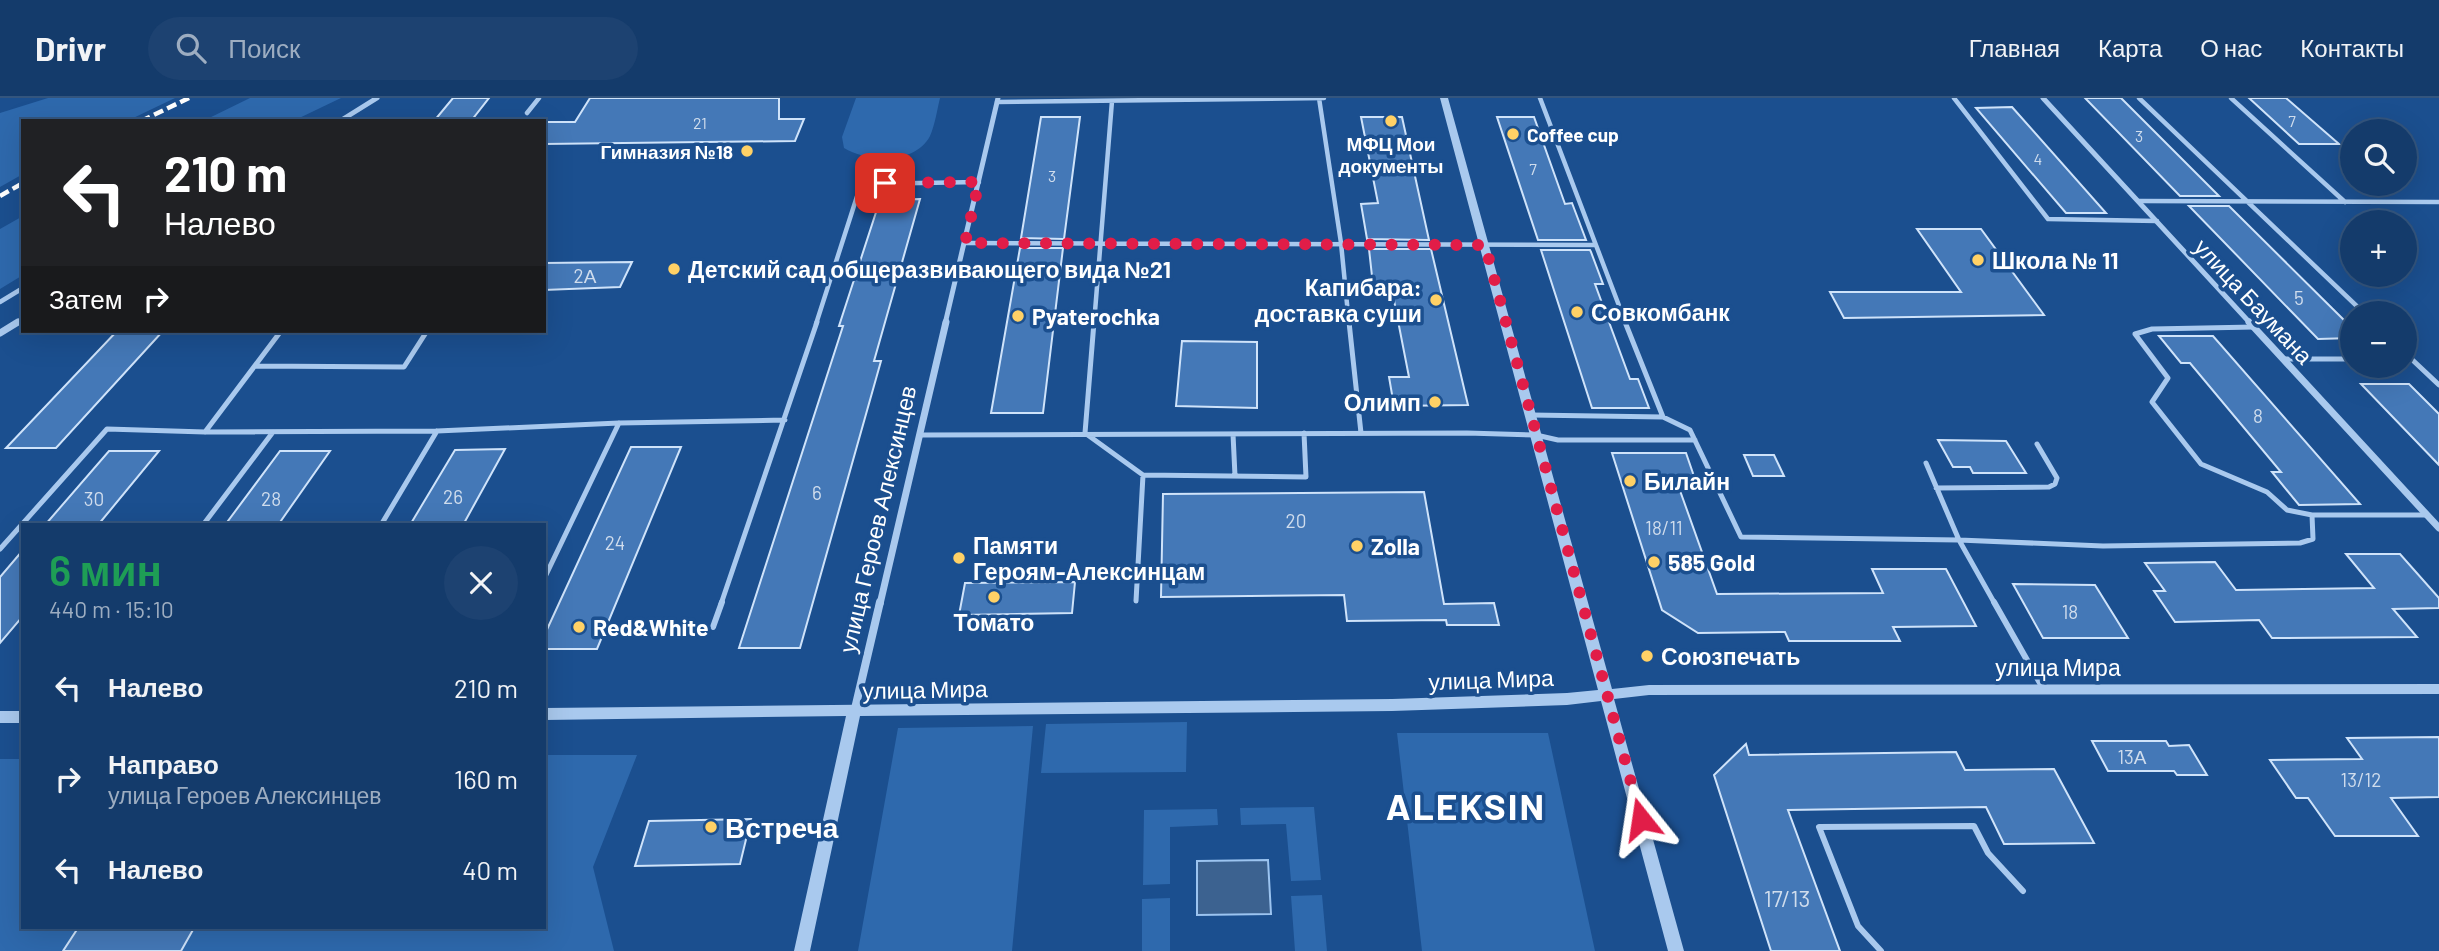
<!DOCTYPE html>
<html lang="ru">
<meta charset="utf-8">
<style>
:root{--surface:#143b6b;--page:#1d4271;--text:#f1f3f6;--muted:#9dadc1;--line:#33557e}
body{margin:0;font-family:Barlow,sans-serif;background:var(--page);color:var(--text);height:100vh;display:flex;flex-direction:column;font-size:26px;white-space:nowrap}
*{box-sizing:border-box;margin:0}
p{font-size:23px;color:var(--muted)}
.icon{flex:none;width:38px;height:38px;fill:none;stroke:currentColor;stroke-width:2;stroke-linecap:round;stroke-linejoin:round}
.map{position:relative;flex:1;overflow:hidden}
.sheet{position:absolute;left:21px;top:425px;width:525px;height:406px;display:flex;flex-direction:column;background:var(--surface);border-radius:0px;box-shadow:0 7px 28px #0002,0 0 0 2px var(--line)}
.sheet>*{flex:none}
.guide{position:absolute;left:21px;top:21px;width:525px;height:214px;border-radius:0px;box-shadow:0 7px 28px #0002,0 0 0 2px var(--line);background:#202124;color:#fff;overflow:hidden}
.buttons{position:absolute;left:2340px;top:21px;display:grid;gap:14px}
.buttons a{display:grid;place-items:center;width:77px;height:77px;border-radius:50%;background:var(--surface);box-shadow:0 7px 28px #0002,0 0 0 2px var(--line);font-size:35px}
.pin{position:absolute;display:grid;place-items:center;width:60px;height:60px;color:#fff;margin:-30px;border-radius:14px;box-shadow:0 4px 10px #0006}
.me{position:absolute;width:77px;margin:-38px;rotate:345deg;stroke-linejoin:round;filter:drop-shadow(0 0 5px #0008)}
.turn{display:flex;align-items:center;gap:24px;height:147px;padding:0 28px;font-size:32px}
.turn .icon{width:91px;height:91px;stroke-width:2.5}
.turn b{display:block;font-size:49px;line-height:60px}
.then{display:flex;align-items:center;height:66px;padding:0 28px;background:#0003;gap:14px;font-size:26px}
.round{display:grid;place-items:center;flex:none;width:74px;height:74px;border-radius:37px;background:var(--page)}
.head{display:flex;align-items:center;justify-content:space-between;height:119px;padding:0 28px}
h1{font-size:42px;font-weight:600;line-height:52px;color:#1e9e55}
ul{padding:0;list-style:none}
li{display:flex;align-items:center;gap:21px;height:91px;padding:0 28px}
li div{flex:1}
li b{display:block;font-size:26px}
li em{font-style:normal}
header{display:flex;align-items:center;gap:42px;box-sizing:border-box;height:98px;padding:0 35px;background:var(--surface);border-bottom:2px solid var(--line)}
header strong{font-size:33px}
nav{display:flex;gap:38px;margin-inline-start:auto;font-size:24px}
.search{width:490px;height:63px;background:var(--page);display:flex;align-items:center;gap:18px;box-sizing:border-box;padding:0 24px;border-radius:38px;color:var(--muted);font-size:26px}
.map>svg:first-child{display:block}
.green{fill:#2e69ad}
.water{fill:#3c6290;stroke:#9cc4f0;stroke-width:2}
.building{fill:#4478b7;stroke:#cfe3fa;stroke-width:2}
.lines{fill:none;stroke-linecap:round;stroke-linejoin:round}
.service-far2{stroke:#a9c9ee;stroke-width:4.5}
.service-far1{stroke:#a9c9ee;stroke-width:5}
.service{stroke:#a9c9ee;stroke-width:6}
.minor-far2{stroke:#a9c9ee;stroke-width:5}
.minor-far1{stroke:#a9c9ee;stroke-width:7}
.minor{stroke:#a9c9ee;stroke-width:8}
.tertiary{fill:#a9c9ee;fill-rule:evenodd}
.rail{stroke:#fff;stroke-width:4.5;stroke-dasharray:10 4.5;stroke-linecap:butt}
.route{stroke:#e11d48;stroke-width:12;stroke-dasharray:0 21.6}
.poi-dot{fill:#ffd166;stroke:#1b4f8f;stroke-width:2.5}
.labels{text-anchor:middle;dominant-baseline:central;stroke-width:7;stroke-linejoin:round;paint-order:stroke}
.far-number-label{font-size:16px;fill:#d0dded}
.far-poi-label{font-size:19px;font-weight:bold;fill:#fff;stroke:#1b4f8f;text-anchor:start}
.number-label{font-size:19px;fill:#d0dded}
.poi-label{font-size:23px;font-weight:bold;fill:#fff;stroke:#1b4f8f;text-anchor:start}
.street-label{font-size:23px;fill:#fff;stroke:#1b4f8f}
.near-number-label{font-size:23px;fill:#d0dded}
.near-poi-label{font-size:28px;font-weight:bold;fill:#fff;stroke:#1b4f8f;text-anchor:start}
.near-district-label{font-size:37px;font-weight:bold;letter-spacing:2px;fill:#fff;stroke:#1b4f8f}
</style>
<header>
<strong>Drivr</strong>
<div class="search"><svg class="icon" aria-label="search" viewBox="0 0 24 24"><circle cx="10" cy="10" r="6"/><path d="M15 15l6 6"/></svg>Поиск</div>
<nav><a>Главная</a><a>Карта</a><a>О нас</a><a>Контакты</a></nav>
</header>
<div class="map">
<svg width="2439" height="853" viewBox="0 0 2439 853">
<rect width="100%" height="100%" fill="#1b4f8f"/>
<path class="green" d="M48 0H175L127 23H23V76L0 89V15Z
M250 0H341L293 23H203Z
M856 0H940C937 12 935 27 930 38 915 67 867 64 844 50L842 39Z
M23 118V177L0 191V131Z
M1187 624 1186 674 1041 675 1046 626Z
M1033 628 1012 853H858L898 630Z
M1397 635H1548L1595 853H1422Z
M544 657H637L593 769 614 853H0V661H23V830H544Z
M1314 709 1321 782 1291 783 1286 726 1241 727 1240 710Z
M1217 711 1218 727 1170 729V786L1143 787 1144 712Z
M1322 797 1327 853H1295L1291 798Z
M1170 800V853H1142V801Z"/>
<path class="water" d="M1268 762 1271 816 1197 817V763Z"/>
<path class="building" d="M453 0H489L471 23H434Z
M590 0H779V21H804L795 43 544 46V24H575Z
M2085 0H2121L2219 98H2180Z
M2249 0H2286L2339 46H2299Z
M2012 9 2106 115H2066L1976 10Z
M1041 19H1080L1064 141 1021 140Z
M1361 19H1402L1429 142 1367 141 1361 106 1378 105Z
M1497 19H1534L1565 106 1572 105 1586 142H1538Z
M920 101 874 263H881L800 550H739L843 228H839L880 102Z
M2189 108H2229L2352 230V240L2318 241Z
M1917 131H1981L2044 217 1844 220 1830 194H1961Z
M1020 150H1063L1043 315H991Z
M1369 151H1431L1468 307 1394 308 1389 279H1409L1391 187H1373Z
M1541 152H1590L1591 154 1603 186H1595L1630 281H1638L1649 310H1592Z
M632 164 620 189 544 192V165Z
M117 233H163L56 350H6Z
M2159 238H2213L2360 406 2299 407 2272 374H2281L2190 265H2181Z
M1182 243 1257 244V310L1176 308Z
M2361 286H2409L2439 316V367Z
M1938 342 2006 343 2026 375H1973L1970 369H1953Z
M631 349H681L597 551H544V538Z
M505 351 463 427H410L455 352Z
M109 353H159L98 427H45Z
M280 353H330L278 427H225Z
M1612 355H1686L1697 387H1678L1717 496 1883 495 1872 471H1946L1976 528 1893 529 1900 543H1789L1785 534 1698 535 1662 512Z
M1744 357H1774L1784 378H1753Z
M1424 394 1444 506 1494 505 1499 527H1447L1446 522 1347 523 1344 497 1161 499 1163 396Z
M23 452V518L0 545V479Z
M2346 456H2400L2439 500V510L2393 511 2417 539 2272 540 2259 522 2175 524 2154 493H2165L2145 465 2215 464 2236 492 2374 490Z
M1075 484 1072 515 959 517 965 485Z
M2013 486 2095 487 2128 540H2043Z
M2439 639V699L2391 700 2418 738H2335L2308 700H2296L2270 662 2362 661 2347 640Z
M2092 643H2166L2169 648 2189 647 2207 677H2177L2174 673H2108Z
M1746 646 1749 657 1956 654 1965 672 2054 671 2094 745 2004 746 1986 709 1788 712 1840 853H1771L1714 677Z
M751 721 740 766 635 768 649 723Z
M78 830H194L181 853H63Z"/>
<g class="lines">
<path class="service-far2" d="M1319 0 1341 145 1349 226
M1540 0 1626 226
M1954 0 2048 121 2157 123
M2139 0 2364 215
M2231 0 2345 104
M997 4 1324 0
M527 15 539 0
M2139 103 2439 104
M965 145 1594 147
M0 204 23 190
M816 226 861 86 979 84
M1094 226 1112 3"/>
<path class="service-far1" d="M1094 224 1085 335 1143 377 1306 379 1304 335
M1349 224 1361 335
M1625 224 1663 319
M2254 229 2152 231 2135 236 2168 280 2152 304 2201 366 2267 394 2287 412 2312 417H2426
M2404 254 2439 287
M2284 261H2352
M255 268 404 269 427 233
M1531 317 1663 319 1690 332 1741 439 1959 442 2103 448 2300 445 2313 441 2312 417
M205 334 281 233
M1233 336 1235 378
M921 337 1467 335 1536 337 1558 342H1695
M1926 365 1959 442 1995 506
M1936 390 2049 389 2055 386 2057 380 2037 346
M203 427 273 334
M381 427 437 333
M0 451 107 331 205 334 437 333 619 325 785 322
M544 481 619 325
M1136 503 1143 377
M721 506 817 224"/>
<path class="service" d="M1994 504 2044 592
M713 529 722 504
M1881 853 1858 828 1819 729 1974 728 1988 755 2023 793"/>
<path class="minor-far2" d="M2043 0 2251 226
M340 23 377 0
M15 226 23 221
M945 226 998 0"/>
<path class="minor-far1" d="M2249 224 2439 430
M0 235 18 224
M880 506 946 224"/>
<path class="minor" d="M854 615 880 504"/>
<path class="tertiary" d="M1440 0H1448L1612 591 1649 587 2439 586V596L1649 597 1614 601 1684 853H1668L1601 603 1567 607 1392 613 860 618 810 853H794L846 618 544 622V610L1392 601 1567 595 1598 592Z
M0 613H23V625H0Z"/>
<path class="rail" d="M141 23 189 0
M0 98 23 85"/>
</g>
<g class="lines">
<path class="route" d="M885 85 979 84 965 145 1485 147 1641 721"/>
</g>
<g class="poi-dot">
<circle cx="1391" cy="23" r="7"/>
<circle cx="1513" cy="36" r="7"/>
<circle cx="747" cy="53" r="7"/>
<circle cx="1978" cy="162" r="7"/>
<circle cx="674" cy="171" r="7"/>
<circle cx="1436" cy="202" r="7"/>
<circle cx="1577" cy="214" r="7"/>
<circle cx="1018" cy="218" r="7"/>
<circle cx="1435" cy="304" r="7"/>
<circle cx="1630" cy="383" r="7"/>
<circle cx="1357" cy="448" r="7"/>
<circle cx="959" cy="460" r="7"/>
<circle cx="1654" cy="464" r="7"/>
<circle cx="994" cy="499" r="7"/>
<circle cx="579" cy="529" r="7"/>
<circle cx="1647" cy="558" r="7"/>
<circle cx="711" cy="729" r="7"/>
</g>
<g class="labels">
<g class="far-number-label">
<text x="2292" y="22">7</text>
<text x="700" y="24">21</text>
<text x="2139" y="37">3</text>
<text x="2038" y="60">4</text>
<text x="1533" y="70">7</text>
<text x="1052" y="77">3</text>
</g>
<g class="far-poi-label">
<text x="1527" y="36">Coffee cup</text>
<text x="1391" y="45" text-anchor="middle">МФЦ Мои<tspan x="1391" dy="22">документы</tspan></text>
<text x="733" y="53" text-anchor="end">Гимназия №18</text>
</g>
<g class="number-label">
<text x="585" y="177">2А</text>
<text x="2299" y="199">5</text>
<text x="2258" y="317">8</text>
<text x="817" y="394">6</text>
<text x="453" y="398">26</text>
<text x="94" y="400">30</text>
<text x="271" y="400">28</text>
<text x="1296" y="422">20</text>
<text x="1664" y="429">18/11</text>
<text x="615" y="444">24</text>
<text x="2070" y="513">18</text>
<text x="2132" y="658">13А</text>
<text x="2361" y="681">13/12</text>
</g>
<g class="poi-label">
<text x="1992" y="162">Школа № 11</text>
<text x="688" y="171">Детский сад общеразвивающего вида №21</text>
<text x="1422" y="189" text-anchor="end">Капибара:<tspan x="1422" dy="26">доставка суши</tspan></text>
<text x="1591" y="214">Совкомбанк</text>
<text x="1032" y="218">Pyaterochka</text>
<text x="1421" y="304" text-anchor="end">Олимп</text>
<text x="1644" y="383">Билайн</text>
<text x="973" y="447">Памяти<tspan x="973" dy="26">Героям-Алексинцам</tspan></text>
<text x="1371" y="448">Zolla</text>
<text x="1668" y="464">585 Gold</text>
<text x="994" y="524" text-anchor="middle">Томато</text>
<text x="593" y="529">Red&amp;White</text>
<text x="1661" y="558">Союзпечать</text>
</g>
<g class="street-label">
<text transform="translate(2254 203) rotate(47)">улица Баумана</text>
<text transform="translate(877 421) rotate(-77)">улица Героев Алексинцев</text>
<text x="2058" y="569">улица Мира</text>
<text transform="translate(1491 581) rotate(-2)">улица Мира</text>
<text transform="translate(925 591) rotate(-1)">улица Мира</text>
</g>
<g class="near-number-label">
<text x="1787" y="800">17/13</text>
</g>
<g class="near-poi-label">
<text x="725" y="729">Встреча</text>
</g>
<g class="near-district-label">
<text x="1466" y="707">ALEKSIN</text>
</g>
</g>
</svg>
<div class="buttons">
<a><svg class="icon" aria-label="search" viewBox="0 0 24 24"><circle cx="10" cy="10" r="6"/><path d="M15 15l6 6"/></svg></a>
<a>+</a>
<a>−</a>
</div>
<div class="pin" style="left:885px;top:85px;background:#d93025"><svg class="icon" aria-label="arrive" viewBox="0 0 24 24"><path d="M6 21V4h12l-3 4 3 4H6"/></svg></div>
<svg class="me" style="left:1641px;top:721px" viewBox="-20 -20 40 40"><path d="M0-17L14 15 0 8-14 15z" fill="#e11d48" stroke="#fff" stroke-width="4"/></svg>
<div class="guide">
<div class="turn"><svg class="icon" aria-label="left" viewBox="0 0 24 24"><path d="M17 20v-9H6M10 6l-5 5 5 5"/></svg><div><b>210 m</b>Налево</div></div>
<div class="then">Затем<svg class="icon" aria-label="right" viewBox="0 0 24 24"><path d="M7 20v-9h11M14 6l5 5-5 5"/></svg></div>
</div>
<section class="sheet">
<div class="head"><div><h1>6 мин</h1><p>440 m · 15:10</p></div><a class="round"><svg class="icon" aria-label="close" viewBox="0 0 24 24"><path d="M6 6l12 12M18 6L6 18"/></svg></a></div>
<ul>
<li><svg class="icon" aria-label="left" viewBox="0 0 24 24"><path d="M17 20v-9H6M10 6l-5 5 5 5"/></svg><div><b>Налево</b></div><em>210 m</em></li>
<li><svg class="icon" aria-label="right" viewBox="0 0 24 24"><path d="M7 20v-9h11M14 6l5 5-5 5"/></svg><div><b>Направо</b><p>улица Героев Алексинцев</p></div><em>160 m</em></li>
<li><svg class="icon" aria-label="left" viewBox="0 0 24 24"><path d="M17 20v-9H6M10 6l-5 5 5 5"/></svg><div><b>Налево</b></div><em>40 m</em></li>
</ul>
</section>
</div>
